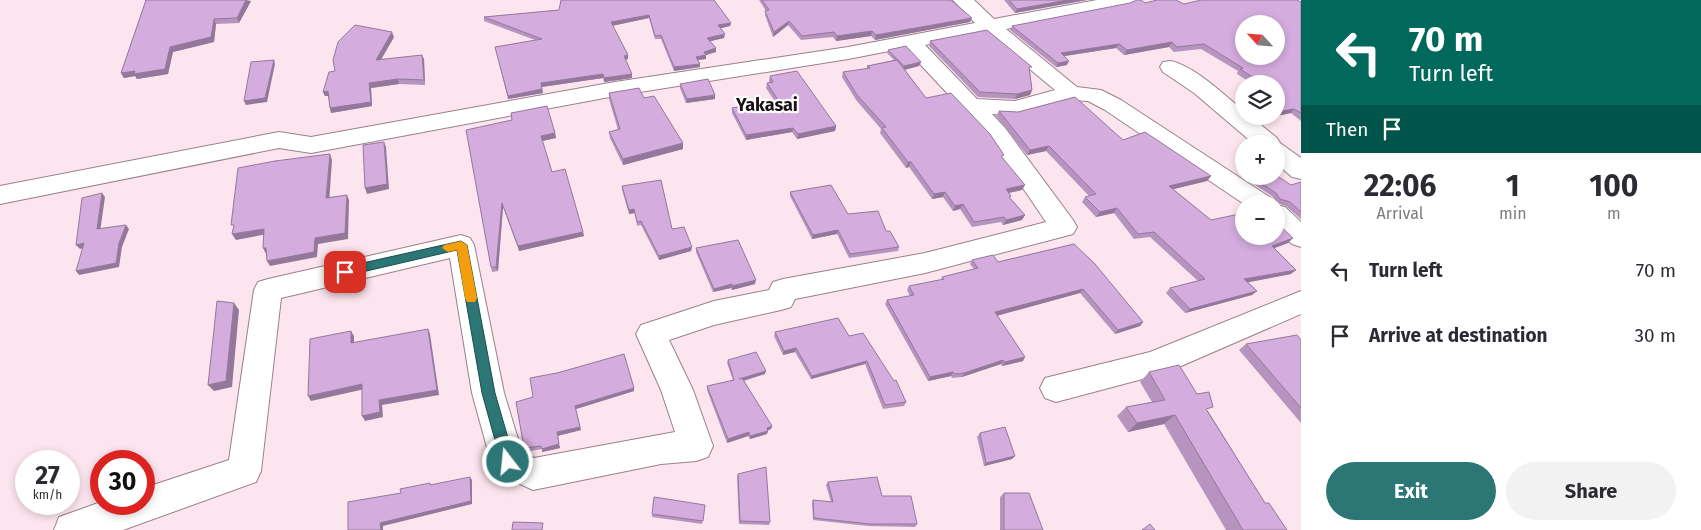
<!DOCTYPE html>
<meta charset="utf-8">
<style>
:root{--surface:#fff;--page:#f2f2f3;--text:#2b2b33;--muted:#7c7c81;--accent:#2c7675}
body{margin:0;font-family:"Fira Sans",sans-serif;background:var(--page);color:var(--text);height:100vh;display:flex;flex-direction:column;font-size:19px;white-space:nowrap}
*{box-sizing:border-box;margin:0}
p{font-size:16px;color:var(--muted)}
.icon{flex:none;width:28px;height:28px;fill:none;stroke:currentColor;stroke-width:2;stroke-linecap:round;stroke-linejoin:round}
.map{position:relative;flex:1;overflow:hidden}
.drawer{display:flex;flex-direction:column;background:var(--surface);width:400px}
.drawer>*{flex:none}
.hud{background:#00695c;color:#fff;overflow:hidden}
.needle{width:32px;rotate:296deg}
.fabs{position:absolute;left:1235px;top:15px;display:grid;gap:10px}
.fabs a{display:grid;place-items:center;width:50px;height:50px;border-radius:50%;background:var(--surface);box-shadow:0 2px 8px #0003;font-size:25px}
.speed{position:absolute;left:15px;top:450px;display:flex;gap:10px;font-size:25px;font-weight:700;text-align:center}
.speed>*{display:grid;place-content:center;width:65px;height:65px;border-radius:50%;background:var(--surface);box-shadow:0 2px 8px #0003;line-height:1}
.speed small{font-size:12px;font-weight:400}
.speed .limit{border:8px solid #d22;background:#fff;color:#111}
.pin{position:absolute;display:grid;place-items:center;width:42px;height:42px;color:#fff;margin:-21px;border-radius:10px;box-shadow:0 2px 8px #0006}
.me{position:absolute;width:55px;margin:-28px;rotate:344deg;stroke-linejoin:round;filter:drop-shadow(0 0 4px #0008)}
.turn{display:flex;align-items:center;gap:18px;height:105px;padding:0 25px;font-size:22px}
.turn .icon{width:65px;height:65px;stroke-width:2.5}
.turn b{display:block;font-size:35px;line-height:42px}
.then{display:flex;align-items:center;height:48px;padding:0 25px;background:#0003;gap:10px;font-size:19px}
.eta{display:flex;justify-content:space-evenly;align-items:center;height:85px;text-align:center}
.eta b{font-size:30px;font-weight:700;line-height:35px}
.cta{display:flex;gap:10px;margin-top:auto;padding:10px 25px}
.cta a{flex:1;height:58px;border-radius:30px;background:var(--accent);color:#fff;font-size:20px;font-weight:700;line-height:58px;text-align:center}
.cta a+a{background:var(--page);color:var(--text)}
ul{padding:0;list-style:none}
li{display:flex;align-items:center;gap:15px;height:65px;padding:0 25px}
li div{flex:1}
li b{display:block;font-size:19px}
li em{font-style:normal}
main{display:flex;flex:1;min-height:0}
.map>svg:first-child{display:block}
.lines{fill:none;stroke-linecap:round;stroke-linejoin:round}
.minor-casing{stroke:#99808a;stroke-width:2}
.minor{fill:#fff;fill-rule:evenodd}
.wall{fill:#b694bf}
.shaded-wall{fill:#94789b}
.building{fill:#d4acde;stroke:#94789b;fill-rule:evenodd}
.route{fill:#2c7675;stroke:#1d4d4c}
.slow{fill:#f59e0b}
.labels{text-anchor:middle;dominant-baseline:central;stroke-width:4.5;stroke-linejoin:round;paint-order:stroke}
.quarter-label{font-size:18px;font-weight:bold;fill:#1a1115;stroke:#fff}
</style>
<main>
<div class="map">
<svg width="1301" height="530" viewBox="0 0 1301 530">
<rect width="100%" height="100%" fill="#fce5ee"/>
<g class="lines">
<defs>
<path id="minor" d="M953 0H974L994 19 1097 0H1137L1134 4 1127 6 1006 29 1077 87 1101 90 1121 100 1271 198 1275 204H1244L1105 110 1088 101 1071 100 1015 115 992 114 1005 128 1073 220 1077 227 1073 234 925 273 795 299 791 307 781 310 714 325 669 340 693 390 713 446 708 457 696 461 661 464 533 490 496 473 491 462 472 393 450 258 281 298 261 471 256 482 123 530H54L59 517 101 502 144 504V488L229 460 254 290 258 282 268 279 461 235 470 238 474 245 504 393 522 452 534 458 675 432 661 390 636 334 641 325 714 301 769 290 773 282 783 279 925 253 1046 222 989 138 905 48 848 59 615 96 311 153 279 148 0 204V186L279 132 311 137 615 82 848 47 975 23ZM986 33 1055 90 1015 101 977 99 925 45Z
M1171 61C1196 67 1224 95 1244 111V116H1250L1277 138 1280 143 1301 158V179L1292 177 1276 163V144H1254L1194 93 1163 72 1160 67 1163 62Z
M1276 205 1285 207 1301 222V247L1292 244 1276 229Z
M1301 291V314L1165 373 1056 402 1045 398 1040 388 1045 378 1150 352Z"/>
</defs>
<use href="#minor" class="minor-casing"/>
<use href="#minor" class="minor"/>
</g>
<path class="wall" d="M146 0 251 1 239 23 216 24 214 42 173 52 168 74 137 79 135 76 124 78 121 73Z
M561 0 731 23 730 26 720 28 724 38 710 41 716 48V52L706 55V59L698 60 700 67 674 71 661 39H655L649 18 612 26 628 55V59L625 60 632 74V78L604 82 603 78 542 87 543 93 508 99 495 47 535 40 484 21V17L559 10Z
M759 0H951L970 22 875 40 871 36 836 41 833 37 801 40 788 25 773 37 765 15 766 11Z
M1004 0H1087L1015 13Z
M1301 2V121L1291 113 1276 116V84H1253L1237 74 1238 71 1201 49 1174 52 1169 47 1124 55 1116 48 1065 56 1067 65 1056 67 1010 30 1012 26 1145 3 1184 4Z
M394 37 381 59H424L425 85 399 84 371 88 372 106 331 113 328 96H325L323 92 335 71Z
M930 41 1030 72 1032 90 1030 95 1015 99 978 97 929 46Z
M888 50 921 62 919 66 905 70 926 98 1003 158 1022 190 1009 193 1011 196 1010 198 1025 215 1022 220 1003 225 1001 222 972 227 960 209 953 211 943 197 932 199 909 167 906 168 880 133 881 129 856 100 842 77 843 72 867 69V66L894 60 887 53Z
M770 76 836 126 835 131 797 139 792 132 746 140 732 113V108L774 100 766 88 767 83H770L769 81Z
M680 84 715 95V99L686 103 680 88Z
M1244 91V99L1240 96Z
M609 93 644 98 683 149 623 165 610 138 609 132 618 130 609 99Z
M999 111 1123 140 1211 176 1207 181 1173 189 1211 220 1288 243 1274 248 1291 274 1248 282 1257 291 1252 295 1185 313 1166 293 1170 288 1198 281 1150 237 1134 239 1114 213 1096 217 1082 202 1085 197 1089 196 1046 151 1027 155 996 116Z
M512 120 555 133 556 138 542 141 552 172 583 232 584 236 519 251 503 207 498 271 492 272 491 267Z
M1243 171H1244V176H1276L1291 185 1301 182V219L1286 206 1277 203 1272 196 1240 175Z
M622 186 672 229 692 247 691 251 659 260 641 225 637 226 635 213 629 214 622 190Z
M790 192 848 214 886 231 899 247 898 251 849 258 837 234 812 239 790 196Z
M1246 200 1264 204H1244V207L1242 205Z
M1074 244 1143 322 1140 326 1115 334 1080 293 997 315 1023 361 1002 366 1001 364 962 377 952 378 951 376 928 381 885 304 887 300 910 296 907 290 909 286 941 280 942 277 974 269 970 264 972 260 998 262Z
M696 248 755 284 732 290 731 288 713 292 696 252Z
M775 332 849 336 906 402 904 406 883 409 865 364 811 379 795 352 783 355 774 336Z
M1301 340V423L1239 350 1246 344Z
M728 360 765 374 744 381 772 426 771 429 768 430 767 434 750 439 748 436 727 443 707 390V386L733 380 727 363Z
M1149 372 1208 411 1265 503 1287 530H1226L1164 424 1128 432 1117 416 1126 407 1152 402 1140 382Z
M634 388V391L576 409 581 430 557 436 560 448 542 452V449L525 452 516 402Z
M980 433 1015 456 1012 459 984 466 977 437Z
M738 474 770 522 769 525 739 524 737 477Z
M828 482 882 496 917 524 915 527 868 526 813 520 812 503 813 500 831 502 826 485Z
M1004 493 1043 530H1000V497Z
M705 505 702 524 652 517V514Z"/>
<path class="shaded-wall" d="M246 0 251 1 239 23 237 18Z
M1068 0H1087L1015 13 1017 9Z
M649 15V18L611 26V22Z
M972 18 970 22 875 40 876 35Z
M214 19 216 24 214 42 173 52 168 74 137 79 135 76 124 78 121 73 135 71 170 47Z
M789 21 788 25 773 37 774 32Z
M731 23 730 26 718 29V25Z
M872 31 871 36 836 41 837 36Z
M392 32 394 37 378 65 376 60Z
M725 34 724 38 707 42V38Z
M1172 42 1169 47 1124 55 1127 50Z
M1119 44 1116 48 1058 57 1061 53Z
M716 48V52L706 55V59L696 60V57L704 52Z
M422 55 424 59 425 85 424 80Z
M628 55V59L624 60V56Z
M274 60 275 64 267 102 246 105 244 101Z
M1069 61 1067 65 1056 67 1058 63Z
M921 62 919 66 903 70 904 66Z
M700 64V67L674 71V67Z
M603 74V78L541 87V83Z
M632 74V78L604 82V78Z
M398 79 399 84 371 88 372 106 331 113 330 108 369 83Z
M542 89 543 93 508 99V96Z
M1032 90 1030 95 1015 99 1017 94Z
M328 91 330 96H325L323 92Z
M715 95V99L686 103 687 99Z
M1294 109 1291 113 1276 116V112Z
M1268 116H1276L1266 118Z
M836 126 835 131 797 139 798 134Z
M793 128 792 132 746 140V135Z
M555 133 556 138 542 141 541 136Z
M384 142 386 147 389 189 367 194 365 188Z
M683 143V149L623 165V159Z
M1049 146 1046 151 1027 155 1030 150Z
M330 154 332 160 329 204 326 198Z
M908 162H911L909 167 906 168Z
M1211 176 1207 181 1166 191 1169 186Z
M1025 185 1022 190 1003 194 1006 189Z
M945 192 943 197 932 199 934 194Z
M102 193 105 197 100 232 97 229Z
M347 195 349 200 348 239 318 244 317 257 270 266 267 261 315 238Z
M502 203 503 207 498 271 496 267Z
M963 204 960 209 953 211 955 206Z
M1117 208 1114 213 1096 217 1100 212Z
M634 209 635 213 629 214V210Z
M1025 215 1022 220 1003 225 1006 220Z
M126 225 129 229 122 247 119 267 79 275 76 271 119 243Z
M264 229 267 234 236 240 232 234Z
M838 230 837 234 812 239 813 235Z
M583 232 584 236 519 251 518 246Z
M1293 238 1288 243 1267 251 1272 246Z
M84 243 87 247 80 249 76 245Z
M692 247 691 251 659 260V256Z
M263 248H266L270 253 266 254Z
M1296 270 1291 274 1239 284 1244 279Z
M756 280 755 284 732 290V286Z
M732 284 731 288 713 292 714 289Z
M1083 289 1080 293 993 317 995 312Z
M1257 291 1252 295 1185 313 1190 309Z
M234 303 239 310 232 387 214 391 208 385Z
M1143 322 1140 326 1115 334 1118 330Z
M428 329 430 334 439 395 382 405 383 417 365 421 362 416 379 400Z
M351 331 354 336V349L351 343Z
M796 348 795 352 783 355 784 351Z
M1025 357 1023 361 1002 366 1005 362Z
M1003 360 1001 364 962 377 964 373Z
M867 361 865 364 811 379 812 376Z
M766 371 765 374 738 382 739 379Z
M953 372 951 376 928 381 930 377Z
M362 384 365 389 311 401 308 396Z
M634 388V391L576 409 575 406Z
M1175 415 1164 424 1128 432 1137 423Z
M772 426 771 429 766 431 767 428Z
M580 427 581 430 557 436V432Z
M768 431 767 434 750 439V436Z
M749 432 748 436 727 443 728 439Z
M559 444 560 448 542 452V449Z
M1015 456 1012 459 984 466 986 463Z
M470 477 472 480V504L383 526V530H381L380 523Z"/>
<path class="building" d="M146 0H246L237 18 214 19 211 37 170 47 165 69 134 74 135 71 121 73Z
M561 0H714L731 23 718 25 725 34 707 38 716 48 704 52 706 55 696 57 700 64 674 67 661 35 655 36 649 15 611 22 628 55 624 56 632 74 604 78 603 74 541 83 542 89 508 96 495 47 542 39 484 17 559 10Z
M762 0H951L972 18 876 35 872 31 837 36 834 32 802 36 789 21 774 32 765 11 769 10Z
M1009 0H1068L1017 9Z
M1137 0H1141L1145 3 1157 0H1176L1184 4 1201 0H1297L1301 2V113L1294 109 1276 112V84H1264L1240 69 1243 68 1204 44 1177 47 1172 42 1127 50 1119 44 1061 53 1069 61 1058 63 1012 26 1130 3ZM1244 24H1276V56H1244Z
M355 25 392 32 376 60 422 55 424 80 398 79 369 83 371 102 330 108 328 91 323 92 329 72 335 71 333 60 338 42Z
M987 30 1032 67H1029L1032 90 1017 94 980 92 930 41Z
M906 46 921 62 904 66 888 50Z
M274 60 265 98 244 101 251 62Z
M897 60 926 98 951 93 990 134 1004 155 1001 156 1025 185 1006 189 1011 196 1009 197 1025 215 1006 220 1004 217 974 222 963 204 955 206 945 192 934 194 911 162H908L882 128 886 127 857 95 843 72 870 68 867 66Z
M797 71 836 126 798 134 793 128 746 135 732 108 778 100 767 83 773 82 770 76Z
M708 79 715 95 687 99 680 84Z
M639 88 644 98 654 96 683 143 623 159 609 132 620 129 609 93Z
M1075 97 1123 140 1145 132 1211 176 1169 186 1211 220 1244 213V236H1276V222L1293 238 1272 246 1296 270 1244 279 1257 291 1190 309 1170 288 1205 279 1154 232 1138 234 1117 208 1100 212 1085 197 1096 194 1049 146 1030 150 999 111 1018 112Z
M547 106 555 133 541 136 552 172 565 169 583 232 518 246 502 203 496 267H491L466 130 512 120 511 113Z
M384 142 387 184 365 188 363 145Z
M330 154 326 198 347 195 345 233 315 238 314 252 267 261 266 248H263L264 229 232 234 234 225H231L238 168 275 161Z
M1276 175 1291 185 1301 182V212L1290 202 1280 199 1276 193 1250 176H1276Z
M661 180 672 229 684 227 692 247 659 256 641 221 637 222 634 209 629 210 622 186Z
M831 185 848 214 878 211 886 231H890L899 247 850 254 838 230 813 235 790 192Z
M102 193 97 229 126 225 119 243 116 263 76 271 84 243 76 245 82 198Z
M1246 200 1266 201 1264 204H1250Z
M738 240 756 280 732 286V284L714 289 696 248Z
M1074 244 1095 264 1143 322 1118 330 1083 289 995 312 1025 357 1005 362 1003 360 964 373 955 374 953 372 930 377 887 300 914 295 909 286 944 279 942 277 978 268 972 260 993 255 998 262Z
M217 301 234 303 226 381 208 385Z
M838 318 849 336 863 333 894 381 896 380 906 402 885 405 867 361 812 376 796 348 784 351 775 332Z
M428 329 437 390 379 400 380 412 362 416V384L308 396 310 339 351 331V343Z
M1297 335 1301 340V408L1246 344Z
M756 352 766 371 739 379 742 378 772 426 767 428 768 431 750 436 749 432 728 439 707 386 734 380 728 360Z
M624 354 634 388 575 406 580 427 557 432 559 444 542 449 541 446 524 448 516 402 533 397 530 378 557 373Z
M1179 365 1197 394 1209 392 1213 407 1206 409 1265 503H1269L1287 530H1243L1175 415 1137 423 1126 407 1165 400 1149 372Z
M1005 427 1015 456 986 463 980 433Z
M766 467 770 522 740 521 738 474Z
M470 477 471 501 380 523 381 530H348V502L401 493 400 489 430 483V485Z
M877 477 882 496H911L917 524H870L814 518 813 500 833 502 828 482Z
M1004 493H1029L1043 530H1004Z
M654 497 705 505 703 521 652 514Z
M513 522 543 523 542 530H512Z
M1150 524 1155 530H1142Z"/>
<path class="route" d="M461 241 467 245 495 393 515 462 513 466 508 468 503 466 501 462 482 393 457 250 345 276 339 272 345 267Z"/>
<path class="slow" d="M461 241 467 245 477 298 475 302H467L465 298 457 250 448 252 442 248 444 245Z"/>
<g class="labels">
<g class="quarter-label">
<text x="767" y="105">Yakasai</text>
</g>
</g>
</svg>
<div class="fabs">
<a><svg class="needle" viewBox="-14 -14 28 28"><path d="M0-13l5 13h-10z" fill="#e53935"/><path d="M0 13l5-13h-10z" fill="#7c7c81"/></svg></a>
<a><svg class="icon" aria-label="layers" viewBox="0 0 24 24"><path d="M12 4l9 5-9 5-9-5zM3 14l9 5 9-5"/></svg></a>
<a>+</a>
<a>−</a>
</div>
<div class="speed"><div>27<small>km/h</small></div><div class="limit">30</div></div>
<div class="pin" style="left:345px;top:272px;background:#d93025"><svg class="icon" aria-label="arrive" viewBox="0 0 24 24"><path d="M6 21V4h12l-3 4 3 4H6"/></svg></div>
<svg class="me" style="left:508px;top:462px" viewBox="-20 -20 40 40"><circle r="17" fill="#2c7675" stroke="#fff" stroke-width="3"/><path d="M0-11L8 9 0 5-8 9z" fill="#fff"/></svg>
</div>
<section class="drawer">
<div class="hud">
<div class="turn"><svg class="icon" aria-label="left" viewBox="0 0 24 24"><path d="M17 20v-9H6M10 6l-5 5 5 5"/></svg><div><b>70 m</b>Turn left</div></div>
<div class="then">Then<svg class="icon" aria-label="arrive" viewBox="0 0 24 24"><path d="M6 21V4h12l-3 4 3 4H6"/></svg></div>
</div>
<div class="eta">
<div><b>22:06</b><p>Arrival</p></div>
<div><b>1</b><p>min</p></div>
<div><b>100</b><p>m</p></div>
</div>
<ul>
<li><svg class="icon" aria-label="left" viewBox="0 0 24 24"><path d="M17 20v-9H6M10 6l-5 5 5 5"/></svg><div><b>Turn left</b></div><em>70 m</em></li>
<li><svg class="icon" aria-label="arrive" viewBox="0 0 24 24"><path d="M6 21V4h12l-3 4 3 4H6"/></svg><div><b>Arrive at destination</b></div><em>30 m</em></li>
</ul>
<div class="cta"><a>Exit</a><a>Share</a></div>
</section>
</main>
